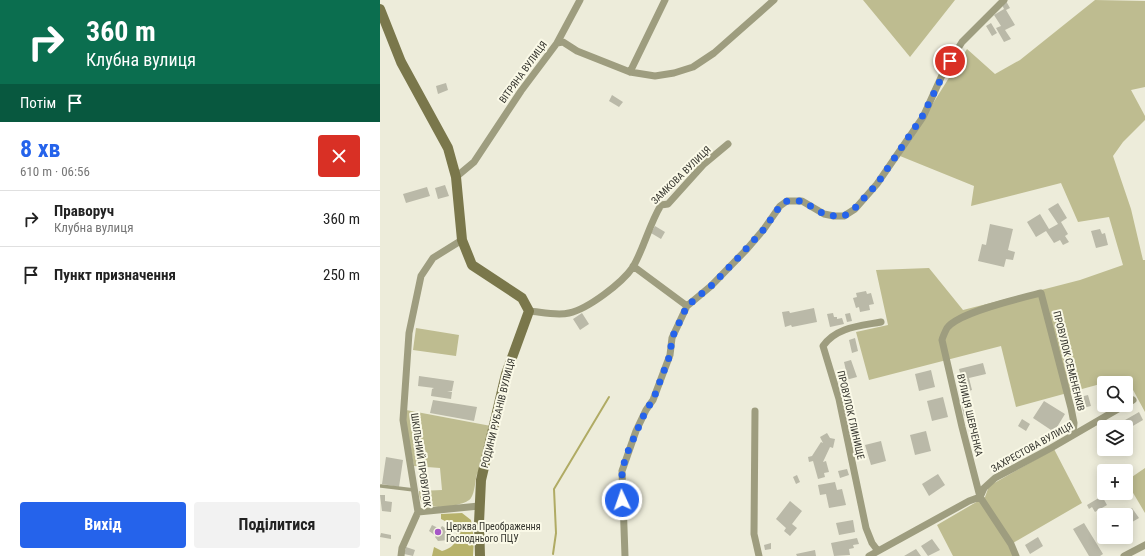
<!DOCTYPE html>
<html lang="uk">
<meta charset="utf-8">
<style>
:root{--surface:#fff;--page:#f2f2f2;--text:#222;--muted:#767676;--line:#e0e0e0;--accent:#2563eb}
body{margin:0;font-family:"Roboto Condensed",sans-serif;background:var(--page);color:var(--text);height:100vh;display:flex;flex-direction:column;font-size:15px;white-space:nowrap}
*{box-sizing:border-box;margin:0}
p{font-size:13px;color:var(--muted)}
.icon{flex:none;width:22px;height:22px;fill:none;stroke:currentColor;stroke-width:2;stroke-linecap:round;stroke-linejoin:round}
.map{position:relative;flex:1;overflow:hidden}
.drawer{display:flex;flex-direction:column;background:var(--surface);width:380px}
.drawer>*{flex:none}
.hud{background:#0b6e4f;color:#fff;overflow:hidden}
.tools{position:absolute;left:717px;top:376px;display:grid;gap:8px}
.tools a{display:grid;place-items:center;width:36px;height:36px;border-radius:4px;background:var(--surface);box-shadow:0 2px 10px #0003;font-size:20px}
.pin{position:absolute;display:grid;place-items:center;width:34px;height:34px;color:#fff;margin:-17px;border:2px solid #fff;border-radius:50%;box-shadow:0 1px 4px #0007}
.me{position:absolute;width:44px;margin:-22px;rotate:357deg;stroke-linejoin:round;filter:drop-shadow(0 0 3px #0008)}
.turn{display:flex;align-items:center;gap:14px;height:84px;padding:0 20px;font-size:18px}
.turn .icon{width:52px;height:52px;stroke-width:2.5}
.turn b{display:block;font-size:28px;line-height:34px}
.then{display:flex;align-items:center;height:38px;padding:0 20px;background:#0003;gap:8px;font-size:15px}
.round{display:grid;place-items:center;flex:none;width:42px;height:42px;border-radius:4px;background:var(--page)}
.head{display:flex;align-items:center;justify-content:space-between;height:68px;padding:0 20px}
h1{font-size:24px;font-weight:700;line-height:30px;color:var(--accent)}
.button{display:flex;gap:8px;margin-top:auto;padding:8px 20px}
.button a{flex:1;height:46px;border-radius:4px;background:var(--accent);color:#fff;font-size:16px;font-weight:700;line-height:46px;text-align:center}
.button a+a{background:var(--page);color:var(--text)}
ul{padding:0;list-style:none}
li{display:flex;align-items:center;gap:12px;height:56px;padding:0 20px;border-top:1px solid var(--line)}
li div{flex:1}
li b{display:block;font-size:15px}
li em{font-style:normal}
main{display:flex;flex:1;min-height:0}
.map>svg:first-child{display:block}
.green{fill:#bebc90}
.forest{fill:#b7b26b}
.lines{fill:none;stroke-linecap:round;stroke-linejoin:round}
.stream{stroke:#b0ab64;stroke-width:2}
.building{fill:#bab9a8}
.lane{stroke:#9e9d7f;stroke-width:3.5}
.street{stroke:#9e9d7f;stroke-width:7}
.secondary{stroke:#7a774b;stroke-width:10}
.route{stroke:#2563eb;stroke-width:7;stroke-dasharray:0 12.6}
.poi-dot{fill:#a656c7;stroke:#faf9e7;stroke-width:1.5}
.labels{text-anchor:middle;dominant-baseline:central;stroke-width:4;stroke-linejoin:round;paint-order:stroke}
.street-label{font-size:10px;fill:#34342d;stroke:#faf9e7}
.poi-label{font-size:10px;fill:#34342d;stroke:#faf9e7;text-anchor:start}
</style>
<main>
<section class="drawer">
<div class="hud">
<div class="turn"><svg class="icon" aria-label="right" viewBox="0 0 24 24"><path d="M7 20v-9h11M14 6l5 5-5 5"/></svg><div><b>360 m</b>Клубна вулиця</div></div>
<div class="then">Потім<svg class="icon" aria-label="arrive" viewBox="0 0 24 24"><path d="M6 21V4h12l-3 4 3 4H6"/></svg></div>
</div>
<div class="head"><div><h1>8 хв</h1><p>610 m · 06:56</p></div><a class="round" style="background:#d93025;color:#fff"><svg class="icon" aria-label="close" viewBox="0 0 24 24"><path d="M6 6l12 12M18 6L6 18"/></svg></a></div>
<ul>
<li><svg class="icon" aria-label="right" viewBox="0 0 24 24"><path d="M7 20v-9h11M14 6l5 5-5 5"/></svg><div><b>Праворуч</b><p>Клубна вулиця</p></div><em>360 m</em></li>
<li><svg class="icon" aria-label="arrive" viewBox="0 0 24 24"><path d="M6 21V4h12l-3 4 3 4H6"/></svg><div><b>Пункт призначення</b></div><em>250 m</em></li>
</ul>
<div class="button"><a>Вихід</a><a>Поділитися</a></div>
</section>
<div class="map">
<svg width="765" height="556" viewBox="0 0 765 556">
<rect width="100%" height="100%" fill="#edecda"/>
<path class="green" d="M483 0H575L530 57Z
M715 0 765 1V87L751 90 765 116V120L743 142 733 156 751 209 763 260H765V412L746 377 636 407 621 346 489 380 476 332 508 325 496 270 549 268 583 310 700 280 743 265 729 217 698 222 681 183 591 206 594 186 520 156 587 49 615 74 640 60Z
M36 328 79 335 76 356 33 350Z
M26 410 111 426 100 472 97 474C95 481 95 492 91 498 86 506 52 510 44 504 40 501 39 496 39 491L62 490 60 468 34 466 25 420Z
M674 449 702 503 633 543 637 556H573L557 525 605 497 609 486Z
M765 468V513L746 481Z"/>
<path class="forest" d="M82 513 91 520 94 539 93 556H52L54 547 62 551C76 547 79 539 75 526L61 519V514Z"/>
<g class="lines">
<path class="stream" d="M173 554 176 533 174 489 229 397"/>
</g>
<path class="building" d="M626 1 630 8 626 10 635 25 625 30 631 39 624 42 616 28 621 26 614 15 624 9 622 5Z
M611 23 617 33 612 36 606 26Z
M66 83 68 90 58 94 56 86Z
M232 95 243 102 239 107 229 101Z
M65 185 69 196 58 199 55 188Z
M47 187 50 196 26 203 23 194Z
M678 203 687 218 681 222 688 234 685 236 689 242 683 245 680 240 674 243 666 231 656 237 647 222 660 214 669 229 678 224 668 209Z
M610 224 633 229 628 250 635 252 633 260 626 259 624 267 598 261 602 244 606 245Z
M275 226 285 232 281 239 271 233Z
M720 229 722 234 725 233 728 245 716 248 711 231Z
M486 291 487 294 491 293 494 304 489 305 490 310 480 312 479 307 476 308 473 298 477 297 476 293Z
M434 308 437 322 412 327 411 325 405 327 402 312 409 311 410 313Z
M202 313 209 324 200 330 193 319Z
M453 313 454 317H457V319L462 318 464 324 450 327 447 314Z
M470 313 472 321 467 322 465 314Z
M475 338 478 351 472 353 469 340Z
M471 360 477 377 466 380 465 376 467 375 464 362Z
M603 363 606 374 589 378 592 390 585 392 579 369Z
M551 370 555 387 539 391 535 374Z
M39 376 74 381 72 391 67 392H72L71 399 51 396 52 389 54 388 38 386Z
M724 388V406L720 407 717 396 722 395 721 389Z
M708 395 711 406 699 409 696 398Z
M563 397 568 417 552 421 547 401Z
M53 400 97 407 94 421 50 413Z
M664 401 685 414 674 432 653 418Z
M590 405 593 414 584 416 582 407Z
M759 412 763 420 746 430V427H733Z
M642 419 650 424 646 431 638 426Z
M546 431 551 451 535 455 530 435Z
M447 433 450 438 455 439 453 448 450 447 443 462 446 461 449 472 444 473 445 477 438 479 433 461 429 462 428 457 432 456 441 442 443 443 440 437Z
M501 441 506 461 491 465 485 445Z
M6 457 23 460 19 487 2 484Z
M467 469 469 475 460 478 458 471Z
M558 474 565 485 549 496 542 484Z
M417 475 420 482 416 484 413 477Z
M455 482 457 490 462 489 466 505 449 508 446 494 440 495 438 485Z
M0 495H5V501L12 502 11 512 2 511Z
M722 496 727 505 715 512 712 507 709 509 707 505Z
M410 501 422 511 412 524 417 528 410 536 404 531 406 528 396 519Z
M752 508 759 518 747 525 746 515H741Z
M473 520 475 532 459 535 456 523Z
M704 523 723 554 720 556H709L693 529Z
M52 525 60 529 62 526 68 530 66 533 68 540 58 541 55 537 56 536 49 531Z
M1 533 11 535V539L0 537Z
M658 537 663 546 650 554 645 545Z
M477 538 479 544 473 545 474 548 469 549 470 555 454 556 451 543Z
M552 539 560 550 548 556 541 546Z
M391 543V549L385 550 384 545Z
M26 547 35 550 33 556 24 554Z
M536 549 541 556H524Z
M435 550 436 556H417L416 554Z"/>
<g class="lines">
<path class="lane" d="M1 486 34 490"/>
<path class="street" d="M177 43 200 0
M250 72 285 0
M76 177 94 162 141 91 177 43 183 42 197 51 250 72 275 76 294 73 313 67 334 53 394 0
M253 266 307 306
M149 311C161 312 177 316 189 313 208 309 242 283 253 267 264 248 269 225 281 205L288 204 324 164 348 144
M746 405 753 400
M375 411 374 534 379 556
M38 512 99 506
M498 551 492 543 486 528 459 399 443 346C456 327 480 326 501 322
M21 556 22 548 38 512 23 420 29 333 41 276 53 258 82 240
M245 556 242 471 256 431 266 410 273 400 290 355 292 338 307 306 331 286 367 249 384 229 400 206 407 201H422L444 214 454 216H464L475 209 497 184 543 117 564 71 582 42 624 0
M489 556 589 501 600 497 604 488 615 478 671 448 745 405
M636 556 631 544 600 497 582 427 562 340C563 336 565 332 567 328 579 312 641 298 661 293L691 408 694 423 693 435
M744 556 765 545"/>
<path class="secondary" d="M0 9 21 62 68 148 76 177 82 240 92 265 142 298 149 311 126 374 101 480 99 523 100 556"/>
</g>
<g class="lines">
<path class="route" d="M242 500V471L246 456 266 410 273 400 290 355 292 338 307 306 331 286 357 259 384 229 400 206 407 201H422L444 214 454 216H464L475 208 497 184 542 117 570 61"/>
</g>
<circle class="poi-dot" cx="58" cy="532" r="4"/>
<g class="labels">
<g class="street-label">
<text transform="translate(143 72) rotate(-54)">ВІТРЯНА ВУЛИЦЯ</text>
<text transform="translate(301 175) rotate(-44)">ЗАМКОВА ВУЛИЦЯ</text>
<text transform="translate(689 361) rotate(76)">ПРОВУЛОК СЕМЕНЕНКІВ</text>
<text transform="translate(118 413) rotate(-76)">РОДИНИ РУБАНІВ ВУЛИЦЯ</text>
<text transform="translate(471 415) rotate(77)">ПРОВУЛОК ГЛИНИЩЕ</text>
<text transform="translate(590 415) rotate(77)">ВУЛИЦЯ ШЕВЧЕНКА</text>
<text transform="translate(652 447) rotate(-29)">ЗАХРЕСТОВА ВУЛИЦЯ</text>
<text transform="translate(41 460) rotate(82)">ШКІЛЬНИЙ ПРОВУЛОК</text>
</g>
<g class="poi-label">
<text x="66" y="526">Церква Преображення<tspan x="66" dy="12">Господнього ПЦУ</tspan></text>
</g>
</g>
</svg>
<div class="tools">
<a><svg class="icon" aria-label="search" viewBox="0 0 24 24"><circle cx="10" cy="10" r="6"/><path d="M15 15l6 6"/></svg></a>
<a><svg class="icon" aria-label="layers" viewBox="0 0 24 24"><path d="M12 4l9 5-9 5-9-5zM3 14l9 5 9-5"/></svg></a>
<a>+</a>
<a>−</a>
</div>
<div class="pin" style="left:570px;top:61px;background:#d93025"><svg class="icon" aria-label="arrive" viewBox="0 0 24 24"><path d="M6 21V4h12l-3 4 3 4H6"/></svg></div>
<svg class="me" style="left:242px;top:500px" viewBox="-20 -20 40 40"><circle r="17" fill="#2563eb" stroke="#fff" stroke-width="3"/><path d="M0-11L8 9 0 5-8 9z" fill="#fff"/></svg>
</div>
</main>
